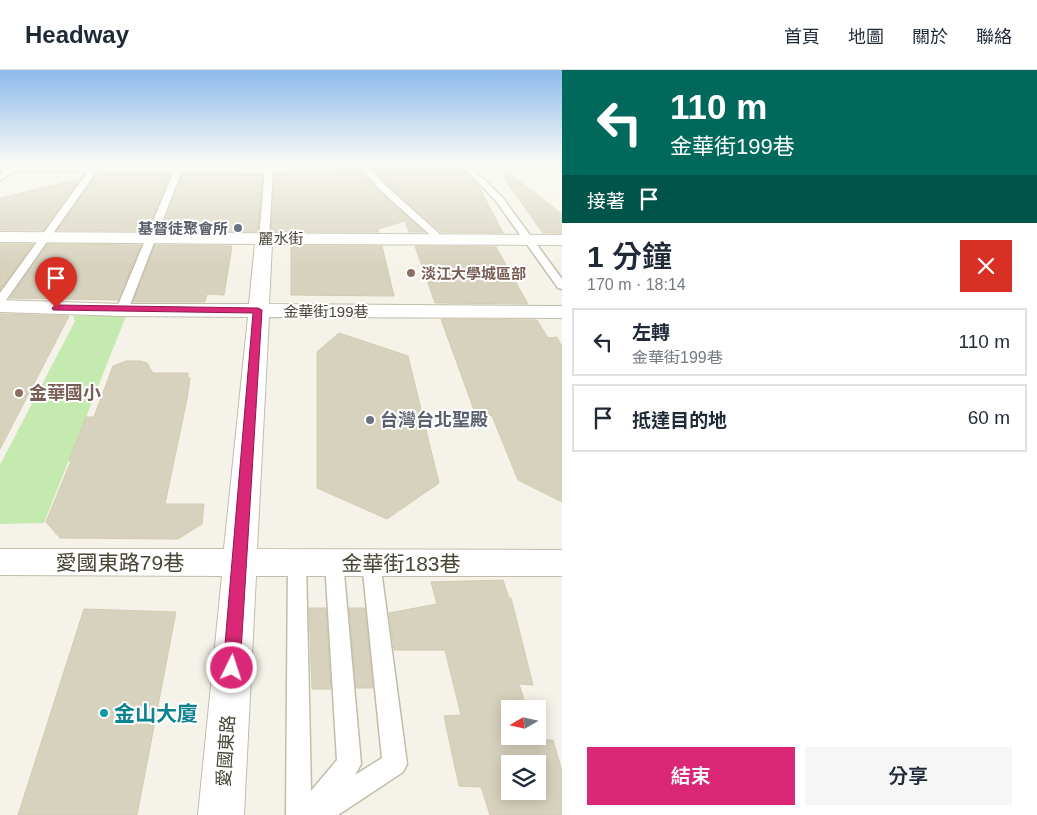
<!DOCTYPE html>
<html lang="zh-TW">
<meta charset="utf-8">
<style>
:root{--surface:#fff;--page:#f6f6f7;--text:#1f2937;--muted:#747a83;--line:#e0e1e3;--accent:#db2777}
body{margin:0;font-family:Arial,"Noto Sans TC",sans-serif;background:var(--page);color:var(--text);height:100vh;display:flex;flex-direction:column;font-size:19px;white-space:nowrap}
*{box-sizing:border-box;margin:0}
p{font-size:16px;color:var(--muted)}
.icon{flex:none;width:28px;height:28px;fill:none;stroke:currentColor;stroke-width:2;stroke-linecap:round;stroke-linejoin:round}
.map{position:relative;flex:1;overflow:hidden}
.details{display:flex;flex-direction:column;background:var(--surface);width:475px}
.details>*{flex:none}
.banner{background:#00695c;color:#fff;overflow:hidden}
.needle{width:32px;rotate:261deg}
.controls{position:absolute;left:501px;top:630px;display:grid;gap:10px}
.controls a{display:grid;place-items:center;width:45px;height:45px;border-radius:0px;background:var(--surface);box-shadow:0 2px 12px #0003;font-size:25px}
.pin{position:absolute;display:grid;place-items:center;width:42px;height:42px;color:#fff;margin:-51px -21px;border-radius:50% 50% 50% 0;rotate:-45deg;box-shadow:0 0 5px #0007}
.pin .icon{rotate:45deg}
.me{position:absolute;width:55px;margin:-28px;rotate:4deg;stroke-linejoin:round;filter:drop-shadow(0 0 4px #0008)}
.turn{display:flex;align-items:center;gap:18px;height:105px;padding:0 25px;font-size:22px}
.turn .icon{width:65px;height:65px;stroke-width:2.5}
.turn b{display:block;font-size:35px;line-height:42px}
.then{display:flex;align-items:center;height:48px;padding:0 25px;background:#0003;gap:10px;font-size:19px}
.round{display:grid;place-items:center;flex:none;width:52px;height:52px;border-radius:0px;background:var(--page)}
.headline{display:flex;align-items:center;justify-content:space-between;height:85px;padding:0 25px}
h1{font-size:30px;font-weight:600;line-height:38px}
.primary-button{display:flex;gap:10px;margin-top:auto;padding:10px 25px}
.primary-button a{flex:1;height:58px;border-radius:0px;background:var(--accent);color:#fff;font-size:20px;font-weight:600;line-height:58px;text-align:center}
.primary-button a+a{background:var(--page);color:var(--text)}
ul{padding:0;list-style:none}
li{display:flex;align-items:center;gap:15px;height:68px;margin:0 10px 8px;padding:0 15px;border:2px solid var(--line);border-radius:0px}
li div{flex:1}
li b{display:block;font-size:19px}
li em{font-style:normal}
header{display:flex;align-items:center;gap:30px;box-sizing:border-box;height:70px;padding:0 25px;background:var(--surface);border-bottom:1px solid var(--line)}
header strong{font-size:24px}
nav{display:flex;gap:28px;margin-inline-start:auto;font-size:18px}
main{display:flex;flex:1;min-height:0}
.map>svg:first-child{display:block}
.green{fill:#c5eab0}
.building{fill:#d7d2bd;stroke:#d2cbb0;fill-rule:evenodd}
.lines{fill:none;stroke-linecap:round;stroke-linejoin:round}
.service-casing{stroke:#c1bdab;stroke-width:3}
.minor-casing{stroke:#c1bdab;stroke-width:2}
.service{fill:#fff;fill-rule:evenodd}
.minor{fill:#fff;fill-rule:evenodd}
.route{fill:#db2777;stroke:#8e194d}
.worship-dot{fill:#6b7280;stroke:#fff;stroke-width:2}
.education-dot{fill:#8d6e63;stroke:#fff;stroke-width:2}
.culture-dot{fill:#0f9aa8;stroke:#fff;stroke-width:2}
.labels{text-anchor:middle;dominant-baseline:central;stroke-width:4;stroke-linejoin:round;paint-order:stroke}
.far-worship-label{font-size:15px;font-weight:bold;fill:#5b616d;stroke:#fff;text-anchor:end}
.far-street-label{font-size:15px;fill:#494537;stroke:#fff}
.far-education-label{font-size:15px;font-weight:bold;fill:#785e54;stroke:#fff;text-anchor:start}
.education-label{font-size:18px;font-weight:bold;fill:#785e54;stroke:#fff;text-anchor:start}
.worship-label{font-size:18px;font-weight:bold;fill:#5b616d;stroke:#fff;text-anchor:start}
.street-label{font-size:18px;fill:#494537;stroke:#fff}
.near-street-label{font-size:21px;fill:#494537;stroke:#fff}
.near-culture-label{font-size:21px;font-weight:bold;fill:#0d838f;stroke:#fff;text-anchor:start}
</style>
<header>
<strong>Headway</strong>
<nav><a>首頁</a><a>地圖</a><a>關於</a><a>聯絡</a></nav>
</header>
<main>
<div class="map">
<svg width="562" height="745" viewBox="0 0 562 745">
<rect width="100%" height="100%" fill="#f5f3e9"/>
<path class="green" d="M28 92H252L250 96 26 95Z
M73 246H126L44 453 0 454V395L75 251Z"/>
<path class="building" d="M457 92 477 113 503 163 441 162 386 114 374 99 392 98 398 95Z
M361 100 378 120 425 162H409L405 151 378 159 379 162H271L275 105Z
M506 101 562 144V163H543L502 106Z
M103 104H171L147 161 57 160 96 105Z
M183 104 263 105 258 162 161 161Z
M80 109 43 160H0V128Z
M0 174H33L0 220Z
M48 174 141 175 118 230 10 228Z
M155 175 232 176 224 225 207 224 205 232H133Z
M291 176H382L394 226 291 225Z
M415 176 496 177 528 234 435 233Z
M0 244 69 246 0 379Z
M441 249 537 250 548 268 557 267 562 277V432L518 410 492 346 474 340Z
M339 263 408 286 439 413 387 449 317 418V282Z
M126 291H140L147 293 153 303H188V308H190L187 329 165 434H204L202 454 178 469 60 468 46 452 71 391H69L86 347H94L113 296Z
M503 510 509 528H511L533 615 519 614 527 639H510V666H536L538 670H553L562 701V745H490L481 717 459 716 444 646 461 645 445 580H394L389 543 437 534 431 512ZM510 694H538V721H510Z
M309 538H326L331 619H312Z
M349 538H365L373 618H356Z
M84 539 176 542 137 745H18Z"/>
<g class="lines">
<defs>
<path id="service" d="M11 92H18L15 99 0 111V105Z
M255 92H263L273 99 269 168 264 171 259 168 265 100Z
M360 92H366L385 115 443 167V171H437L379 119 360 96Z
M459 92H466L502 127 562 209V219L558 218 496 131Z
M557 92H562V95L557 94Z
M92 96 99 98 4 233 0 234V223Z
M176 96 183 98 128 240 122 243 118 242 116 240Z
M297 485 303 487 306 492 311 721 337 690 325 492 328 487 334 485 340 487 343 492 361 694 355 705 382 688 362 492 365 487 371 485 377 487 380 492 407 694 403 702 338 745H286L288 492 291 487Z"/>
<path id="minor" d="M327 92H399L392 96 269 103 0 101V93L269 95Z
M0 162 562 165V175L272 174 269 234 562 236V248L269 247 257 479 562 480V506H256L244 745H198L222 506 0 505V479H224L248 247 122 246 0 242V230L122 234H249L255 174 0 172Z"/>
</defs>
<use href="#service" class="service-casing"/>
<use href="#minor" class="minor-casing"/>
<use href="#service" class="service"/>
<use href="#minor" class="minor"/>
</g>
<linearGradient id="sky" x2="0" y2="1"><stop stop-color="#8cbaec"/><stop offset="0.47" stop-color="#fafaf5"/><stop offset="1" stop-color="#fafaf5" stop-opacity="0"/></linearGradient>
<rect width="562" height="196" fill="url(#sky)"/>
<path class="route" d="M56 235 258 238 262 240 240 598 237 603 232 605 226 603 223 598 253 243 53 240 52 238Z"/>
<g class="worship-dot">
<circle cx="238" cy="158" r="5"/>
<circle cx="370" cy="350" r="5"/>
</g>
<g class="education-dot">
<circle cx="411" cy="203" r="5"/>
<circle cx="19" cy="323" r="5"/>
</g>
<circle class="culture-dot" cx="104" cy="643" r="5"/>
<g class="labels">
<g class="far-worship-label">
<text x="228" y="158">基督徒聚會所</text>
</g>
<g class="far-street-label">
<text x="281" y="168">麗水街</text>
<text x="326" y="241">金華街199巷</text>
</g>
<g class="far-education-label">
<text x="421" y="203">淡江大學城區部</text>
</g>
<g class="education-label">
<text x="29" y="323">金華國小</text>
</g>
<g class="worship-label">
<text x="380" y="350">台灣台北聖殿</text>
</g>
<g class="street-label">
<text transform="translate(226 681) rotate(-86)">愛國東路</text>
</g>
<g class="near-street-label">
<text x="120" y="492">愛國東路79巷</text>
<text x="401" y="493">金華街183巷</text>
</g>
<g class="near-culture-label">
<text x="114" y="643">金山大廈</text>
</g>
</g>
</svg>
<div class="controls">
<a><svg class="needle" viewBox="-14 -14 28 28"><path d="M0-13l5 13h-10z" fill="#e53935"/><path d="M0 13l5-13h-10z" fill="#747a83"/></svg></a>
<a><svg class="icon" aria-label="layers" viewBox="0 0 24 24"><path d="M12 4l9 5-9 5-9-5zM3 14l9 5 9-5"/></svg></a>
</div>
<div class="pin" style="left:56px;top:238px;background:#d93025"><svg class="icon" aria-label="arrive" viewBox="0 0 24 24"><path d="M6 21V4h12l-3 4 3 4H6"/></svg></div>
<svg class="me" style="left:232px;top:598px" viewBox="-20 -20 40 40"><circle r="17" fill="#db2777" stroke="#fff" stroke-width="3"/><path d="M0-11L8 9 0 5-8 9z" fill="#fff"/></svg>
</div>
<section class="details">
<div class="banner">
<div class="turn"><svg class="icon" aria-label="left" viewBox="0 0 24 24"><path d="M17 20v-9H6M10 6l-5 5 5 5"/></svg><div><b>110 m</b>金華街199巷</div></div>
<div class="then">接著<svg class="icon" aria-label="arrive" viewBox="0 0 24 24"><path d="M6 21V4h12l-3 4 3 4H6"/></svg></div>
</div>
<div class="headline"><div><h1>1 分鐘</h1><p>170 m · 18:14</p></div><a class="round" style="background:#d93025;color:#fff"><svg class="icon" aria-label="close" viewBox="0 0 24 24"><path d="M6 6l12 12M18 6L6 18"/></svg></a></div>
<ul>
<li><svg class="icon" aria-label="left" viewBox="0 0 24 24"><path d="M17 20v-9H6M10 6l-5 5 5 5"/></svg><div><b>左轉</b><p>金華街199巷</p></div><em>110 m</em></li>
<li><svg class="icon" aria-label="arrive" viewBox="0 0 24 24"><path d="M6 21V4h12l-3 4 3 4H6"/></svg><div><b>抵達目的地</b></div><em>60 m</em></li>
</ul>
<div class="primary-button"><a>結束</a><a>分享</a></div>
</section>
</main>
